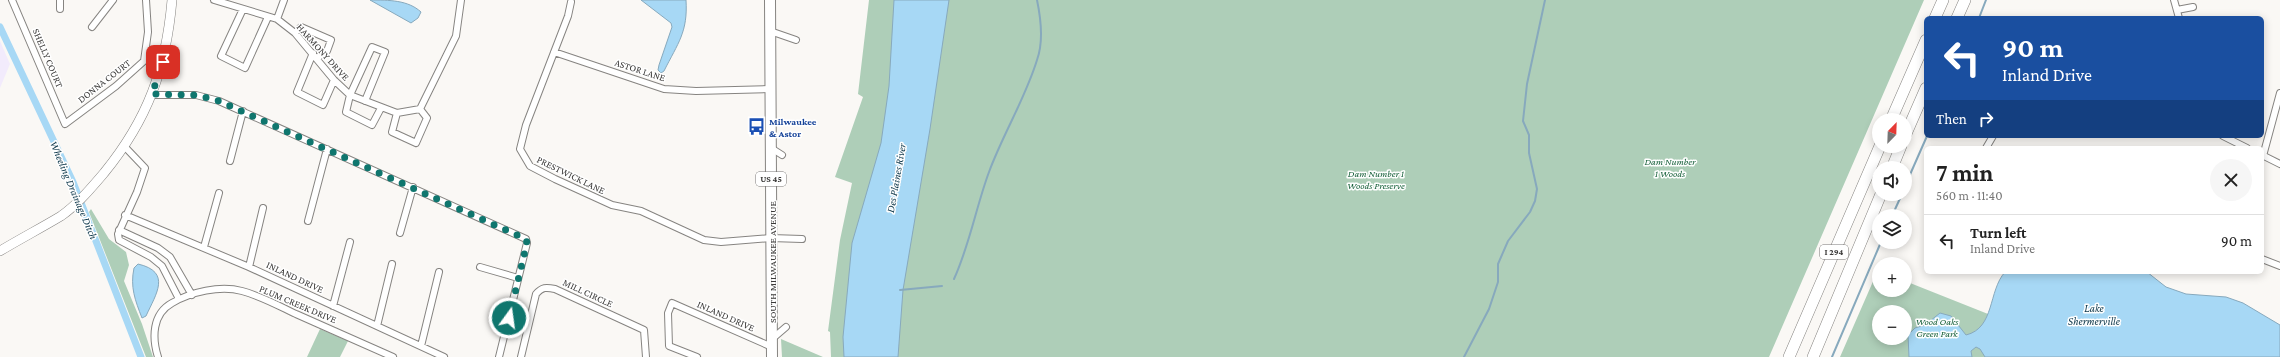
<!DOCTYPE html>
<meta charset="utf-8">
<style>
:root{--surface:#fff;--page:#f6f6f6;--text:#222;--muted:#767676;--line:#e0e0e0}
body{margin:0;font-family:"Crimson Pro",serif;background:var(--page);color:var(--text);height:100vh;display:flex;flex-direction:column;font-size:15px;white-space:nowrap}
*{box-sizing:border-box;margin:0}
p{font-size:13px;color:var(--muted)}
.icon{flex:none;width:22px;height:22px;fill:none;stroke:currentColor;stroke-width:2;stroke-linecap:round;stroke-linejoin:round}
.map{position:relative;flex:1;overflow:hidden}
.panel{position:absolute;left:1924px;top:146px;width:340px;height:128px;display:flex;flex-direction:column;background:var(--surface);border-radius:6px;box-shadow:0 2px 10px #0003}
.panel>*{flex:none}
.hud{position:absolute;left:1924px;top:16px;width:340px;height:122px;border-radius:6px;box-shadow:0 2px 10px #0003;background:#1a4fa0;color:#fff;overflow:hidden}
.needle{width:26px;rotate:23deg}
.buttons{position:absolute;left:1872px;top:113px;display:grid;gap:8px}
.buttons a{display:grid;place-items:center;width:40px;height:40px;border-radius:50%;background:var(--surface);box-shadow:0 2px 10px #0003;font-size:20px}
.pin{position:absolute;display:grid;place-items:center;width:34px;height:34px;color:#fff;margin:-17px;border-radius:8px;box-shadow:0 2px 6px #0006}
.me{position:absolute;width:44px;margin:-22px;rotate:14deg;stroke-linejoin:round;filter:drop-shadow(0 0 3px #0008)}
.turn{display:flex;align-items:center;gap:14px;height:84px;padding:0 12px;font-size:18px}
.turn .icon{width:52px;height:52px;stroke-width:2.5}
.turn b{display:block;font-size:28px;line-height:34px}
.then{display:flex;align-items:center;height:38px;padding:0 12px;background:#0003;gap:8px;font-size:15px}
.round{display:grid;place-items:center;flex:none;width:42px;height:42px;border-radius:21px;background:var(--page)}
.overview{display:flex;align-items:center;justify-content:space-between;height:68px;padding:0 12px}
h1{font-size:24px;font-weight:700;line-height:30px}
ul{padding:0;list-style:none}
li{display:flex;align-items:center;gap:12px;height:52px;padding:0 12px;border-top:1px solid var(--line)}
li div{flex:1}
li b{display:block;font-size:15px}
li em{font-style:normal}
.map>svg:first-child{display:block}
.industrial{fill:#f2ebfc}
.green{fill:#aeceb8;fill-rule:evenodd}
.water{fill:#a7d8f5;stroke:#87a9bd}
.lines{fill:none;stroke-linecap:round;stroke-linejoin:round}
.stream{stroke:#87a9bd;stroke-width:2}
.canal{stroke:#a7d8f5;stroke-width:7}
.street-casing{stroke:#868481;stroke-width:8}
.secondary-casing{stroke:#868481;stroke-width:10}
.primary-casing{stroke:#868481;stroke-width:12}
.highway-casing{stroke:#868481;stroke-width:12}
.street{stroke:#fff;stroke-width:6}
.secondary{stroke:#fff;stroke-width:9}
.primary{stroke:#fff;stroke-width:10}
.highway{stroke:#fff;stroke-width:11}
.route{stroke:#0f766e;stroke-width:7;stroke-dasharray:0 12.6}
.labels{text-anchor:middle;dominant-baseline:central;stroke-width:3;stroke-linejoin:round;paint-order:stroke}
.shield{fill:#fff;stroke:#767574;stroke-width:1}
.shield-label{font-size:9px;font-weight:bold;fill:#3b3a39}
.street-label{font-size:10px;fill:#3b3a39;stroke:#fff}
.transit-label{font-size:10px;font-weight:bold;fill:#164399;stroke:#fff;text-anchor:start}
.park-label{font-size:10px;font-style:italic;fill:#18613b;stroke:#fff}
.water-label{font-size:11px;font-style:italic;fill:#0d374a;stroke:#fff}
</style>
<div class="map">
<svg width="2280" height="357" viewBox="0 0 2280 357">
<rect width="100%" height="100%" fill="#faf8f5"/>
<path class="industrial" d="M0 41 10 64 0 88Z"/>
<path class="green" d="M869 0H1924L1769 357H831L830 332 828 331 840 240 852 183 835 177 863 97 858 94Z
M91 209 109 239 126 252 129 265 124 281 142 324 153 357H146L89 212Z
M1878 270 1879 290H1905V281L2096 357H1840ZM1879 312H1905V338H1879Z
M320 329 348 341 340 357H307Z
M781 339 823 357H782Z"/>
<path class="water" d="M370 0C389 0 408 0 421 12L418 18 411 23Z
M641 0H686C688 32 678 43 664 71L661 73 658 70 659 65 672 27 671 23Z
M894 0H949L930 129 903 290 898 357H844L843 337 852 243 881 143 889 86Z
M138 264C172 272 156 294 146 316L142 318C135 300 130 287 134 268Z
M2005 272H2147L2166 287 2186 294 2226 297 2243 303 2280 325V357H1985L1980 349 1976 347 1971 351 1972 357H1909L1908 335 1915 328 1925 325 1940 313 1951 316 1966 335C1995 328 1988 291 2005 272Z"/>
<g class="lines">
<path class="stream" d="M1979 18 1986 0
M1905 186 1927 136
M1892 216 1902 194
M954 279C970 244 976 207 989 172 1003 134 1025 99 1037 60 1044 41 1041 19 1037 0
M900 290 942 286
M1464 357 1489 309 1498 282V264L1508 241 1530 212 1535 201 1537 189 1529 153V135L1523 121 1527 84 1545 0
M1832 357 1881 242"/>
<path class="canal" d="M0 27 73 182 141 357"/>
<defs>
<path id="street" d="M12 0 65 124 116 86 144 61 148 32 146 0
M60 0V9
M214 0 277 19 295 33 334 80 350 95 397 113 420 109 456 36 461 0
M2174 0 2179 18
M571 2 568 16 526 125 520 149 530 166 555 179 612 205 641 211 704 240 721 242 771 238 802 239
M243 9 221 56 245 68 268 17
M2177 10 2193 7
M277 19 284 0
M92 27 113 0
M770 31 796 40
M295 33 301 27 331 40 327 51 317 58
M554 52 664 89 696 91 770 89
M313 53 297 92 323 105 334 80
M152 95H196L219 101 526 239 527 243 499 357
M365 101 385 52 372 47 350 95 346 112 372 125 381 108
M397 113 392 132 416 143 427 118 420 109
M2223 136 2247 148
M125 147 145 168 137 192 118 234 119 240 151 257 162 266 179 299
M771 148 782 155
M1986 148 1993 136
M2262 155 2280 164
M2263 156 2280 93
M230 161 243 111
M125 215 249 267 444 357
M308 221 327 149
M119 230 158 248 170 257 192 295
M400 233 413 187
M204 247 219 193
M2262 259 2280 266
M249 267 263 208
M480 267 518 278
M333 306 350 242
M377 326 392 264
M772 339 786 327
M421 346 439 272
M158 357C152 338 152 314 172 303 191 292 220 285 242 291 261 296 279 306 296 314 328 328 361 343 393 357
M521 357 536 294C542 287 546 287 555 289L644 330 646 357
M697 357 669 346 668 313 672 303 772 347"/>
<path id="secondary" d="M0 251C20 239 41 228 61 216 78 204 91 188 104 173 148 119 166 69 172 0"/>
<path id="primary" d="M770 0 772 357"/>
<path id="highway" d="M1935 18 1943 0
M1957 18 1965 0
M1891 120 1926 40
M1905 136 1926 88
M1892 168 1901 146
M1789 357 1880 146
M1813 357 1881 194"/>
</defs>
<use href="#street" class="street-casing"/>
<use href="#secondary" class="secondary-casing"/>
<use href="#primary" class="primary-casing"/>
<use href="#highway" class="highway-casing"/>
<use href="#street" class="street"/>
<use href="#secondary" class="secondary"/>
<use href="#primary" class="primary"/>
<use href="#highway" class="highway"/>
</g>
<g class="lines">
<path class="route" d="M163 62 152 94 196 95 219 101 526 239 527 243 509 318"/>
</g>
<defs>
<symbol id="bus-bare" viewBox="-9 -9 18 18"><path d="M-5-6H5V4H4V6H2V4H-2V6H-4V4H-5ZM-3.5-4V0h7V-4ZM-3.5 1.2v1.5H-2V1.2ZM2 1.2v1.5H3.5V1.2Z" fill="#1a4fb4" stroke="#fff" stroke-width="2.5" paint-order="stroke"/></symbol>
</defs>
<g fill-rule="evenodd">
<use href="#bus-bare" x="744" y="114" width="25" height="25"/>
</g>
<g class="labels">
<g class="shield">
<rect x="756" y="172" width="30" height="14" rx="3"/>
<rect x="1820" y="245" width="28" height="14" rx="3"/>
</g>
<g class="shield-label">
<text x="771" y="179">US 45</text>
<text x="1834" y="252">I 294</text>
</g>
<g class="street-label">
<text transform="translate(323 52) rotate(48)">HARMONY DRIVE</text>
<text transform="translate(48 58) rotate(67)">SHELLY COURT</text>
<text transform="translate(640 70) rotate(18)">ASTOR LANE</text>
<text transform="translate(104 81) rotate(-38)">DONNA COURT</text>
<text transform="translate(571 175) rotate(26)">PRESTWICK LANE</text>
<text transform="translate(772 262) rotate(-90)">SOUTH MILWAUKEE AVENUE</text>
<text transform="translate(295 277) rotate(25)">INLAND DRIVE</text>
<text transform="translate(588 293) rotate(25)">MILL CIRCLE</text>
<text transform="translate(298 304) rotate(23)">PLUM CREEK DRIVE</text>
<text transform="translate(726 316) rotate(24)">INLAND DRIVE</text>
</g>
<g class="transit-label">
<text x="769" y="121">Milwaukee<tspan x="769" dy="12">&amp; Astor</tspan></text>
</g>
<g class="park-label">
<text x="1670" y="161">Dam Number<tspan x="1670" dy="12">1 Woods</tspan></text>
<text x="1376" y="173">Dam Number 1<tspan x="1376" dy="12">Woods Preserve</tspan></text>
<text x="1937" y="321">Wood Oaks<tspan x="1937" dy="12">Green Park</tspan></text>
</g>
<g class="water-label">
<text transform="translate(896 178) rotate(-80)">Des Plaines River</text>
<text transform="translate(74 190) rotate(67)">Wheeling Drainage Ditch</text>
<text x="2094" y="308">Lake<tspan x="2094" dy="13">Shermerville</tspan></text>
</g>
</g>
</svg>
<div class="buttons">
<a><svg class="needle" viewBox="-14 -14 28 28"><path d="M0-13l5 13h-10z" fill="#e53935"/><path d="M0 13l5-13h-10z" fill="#767676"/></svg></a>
<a><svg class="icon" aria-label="sound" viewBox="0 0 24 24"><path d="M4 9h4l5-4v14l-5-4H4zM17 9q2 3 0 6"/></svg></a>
<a><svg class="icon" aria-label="layers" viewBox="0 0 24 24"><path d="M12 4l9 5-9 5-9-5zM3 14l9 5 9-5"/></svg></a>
<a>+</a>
<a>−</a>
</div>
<div class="pin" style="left:163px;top:62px;background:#d93025"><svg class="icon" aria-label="arrive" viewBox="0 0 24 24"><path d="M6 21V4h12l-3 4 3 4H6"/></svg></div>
<svg class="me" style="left:509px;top:318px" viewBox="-20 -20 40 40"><circle r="17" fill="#0f766e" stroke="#fff" stroke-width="3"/><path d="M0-11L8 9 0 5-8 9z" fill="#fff"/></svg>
<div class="hud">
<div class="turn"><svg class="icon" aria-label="left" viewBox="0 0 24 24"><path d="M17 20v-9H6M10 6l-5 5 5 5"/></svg><div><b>90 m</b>Inland Drive</div></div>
<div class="then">Then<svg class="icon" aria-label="right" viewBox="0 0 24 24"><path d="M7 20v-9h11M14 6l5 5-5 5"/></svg></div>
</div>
<section class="panel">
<div class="overview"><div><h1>7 min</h1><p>560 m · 11:40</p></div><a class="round"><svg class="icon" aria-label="close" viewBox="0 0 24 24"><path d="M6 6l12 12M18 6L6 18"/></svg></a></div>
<ul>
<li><svg class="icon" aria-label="left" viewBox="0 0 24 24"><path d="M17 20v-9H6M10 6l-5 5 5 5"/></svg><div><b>Turn left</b><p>Inland Drive</p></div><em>90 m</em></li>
</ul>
</section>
</div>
